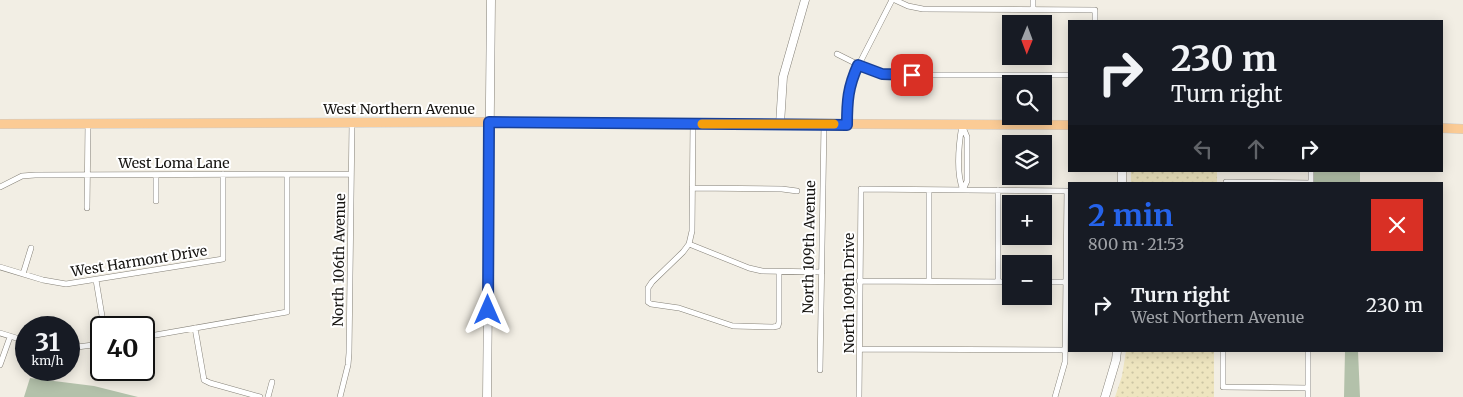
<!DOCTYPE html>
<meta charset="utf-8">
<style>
:root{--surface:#171b24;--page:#242831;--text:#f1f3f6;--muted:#9ea1a6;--accent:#2563eb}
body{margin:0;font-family:Merriweather,serif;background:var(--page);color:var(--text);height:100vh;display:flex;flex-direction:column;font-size:19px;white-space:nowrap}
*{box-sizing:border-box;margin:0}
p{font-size:16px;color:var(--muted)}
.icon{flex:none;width:28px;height:28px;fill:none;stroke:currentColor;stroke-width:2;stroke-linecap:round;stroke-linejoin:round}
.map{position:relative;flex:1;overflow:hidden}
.panel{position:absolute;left:1068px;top:182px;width:375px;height:170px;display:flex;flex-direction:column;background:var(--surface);border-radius:0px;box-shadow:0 2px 12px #0003}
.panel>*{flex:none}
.top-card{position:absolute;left:1068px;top:20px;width:375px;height:152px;border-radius:0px;box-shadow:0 2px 12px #0003;background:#171b24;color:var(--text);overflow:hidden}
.needle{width:32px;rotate:181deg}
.controls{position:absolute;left:1002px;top:15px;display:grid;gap:10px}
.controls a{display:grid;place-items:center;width:50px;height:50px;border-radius:0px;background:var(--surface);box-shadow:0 2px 12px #0003;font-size:25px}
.speed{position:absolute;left:15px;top:316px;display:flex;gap:10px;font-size:25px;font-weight:700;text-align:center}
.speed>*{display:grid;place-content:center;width:65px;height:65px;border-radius:50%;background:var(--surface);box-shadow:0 2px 12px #0003;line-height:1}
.speed small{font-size:12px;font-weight:400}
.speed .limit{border:2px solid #111;border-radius:8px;background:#fff;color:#111}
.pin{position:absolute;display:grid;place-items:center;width:42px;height:42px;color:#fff;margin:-21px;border-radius:10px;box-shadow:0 2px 8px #0006}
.me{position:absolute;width:55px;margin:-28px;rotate:0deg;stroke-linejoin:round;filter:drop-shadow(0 0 4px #0008)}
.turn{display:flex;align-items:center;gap:18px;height:105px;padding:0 20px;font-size:22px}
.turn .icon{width:65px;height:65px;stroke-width:2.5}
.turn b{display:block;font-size:35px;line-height:42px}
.lanes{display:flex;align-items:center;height:48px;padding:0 20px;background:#0003;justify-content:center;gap:25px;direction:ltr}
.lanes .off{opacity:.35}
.round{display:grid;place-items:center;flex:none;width:52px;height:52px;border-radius:0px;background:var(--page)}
.head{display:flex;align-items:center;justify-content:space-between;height:85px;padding:0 20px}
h1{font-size:30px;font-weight:700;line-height:38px;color:var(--accent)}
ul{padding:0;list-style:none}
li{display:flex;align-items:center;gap:15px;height:75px;padding:0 20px}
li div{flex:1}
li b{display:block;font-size:19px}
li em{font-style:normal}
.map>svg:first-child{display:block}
.green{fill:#b3c1aa}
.sand{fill:url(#sand-dots)}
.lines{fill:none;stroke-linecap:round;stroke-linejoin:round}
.street-casing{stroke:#858178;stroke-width:6}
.secondary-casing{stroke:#858178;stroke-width:9}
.primary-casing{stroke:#cccbca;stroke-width:10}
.street{stroke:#fff;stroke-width:5}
.secondary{stroke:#fff;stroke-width:8}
.primary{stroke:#fbcb95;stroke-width:9}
.route-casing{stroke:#184099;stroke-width:12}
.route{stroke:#2563eb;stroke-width:9}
.slow{stroke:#f59e0b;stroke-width:9}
.labels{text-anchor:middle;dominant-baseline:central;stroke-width:4;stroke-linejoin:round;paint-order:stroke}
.street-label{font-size:14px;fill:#151310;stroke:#fff}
</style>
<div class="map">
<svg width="1463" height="397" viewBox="0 0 1463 397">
<defs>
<pattern id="sand-dots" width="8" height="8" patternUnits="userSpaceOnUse" patternTransform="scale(1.25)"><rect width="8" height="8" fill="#eee5bf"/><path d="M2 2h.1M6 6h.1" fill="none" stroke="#cbc4a3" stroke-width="1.8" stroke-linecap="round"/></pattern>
</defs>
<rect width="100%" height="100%" fill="#f2eee4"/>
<path class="green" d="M1313 171H1360V184H1313Z
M1345 351H1358L1360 397H1344Z
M30 378 94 386 138 397H24Z"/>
<path class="sand" d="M1131 171H1217V184H1131Z
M1126 351H1214V397H1115L1122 376Z"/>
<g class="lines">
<defs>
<path id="street" d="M895 0 908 6 923 9 1095 10V21
M1033 9V0
M837 54 871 71 893 75H1069
M693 123 692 231 689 244 683 252 652 282 648 288V302L651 304 679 308 733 326 773 327 778 326 779 322V272
M847 124 848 97 851 80 892 0
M962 125 967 137V181L963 190
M962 125C959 143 956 173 963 190
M156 175V201
M1226 184V182L1311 183
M1311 184V171
M0 187 22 176 35 175 351 174
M692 188 782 189 797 191
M87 208 88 123
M689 244 749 268 762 271 822 272
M0 267 43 280 66 284 223 259V174
M23 274 31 248
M96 280 104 328
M859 281 1011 282
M929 281V190
M998 281V190
M1044 282H1067
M195 328 204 380 210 383 260 397
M0 333 26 341
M144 337 287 312V175
M69 348 101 344
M860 349 1065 350
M1223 351V387L1308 388
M0 365 10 337
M820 370 824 124
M268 397 272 382
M340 397 348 365 349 353 352 123
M859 397 861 189 1067 191 1065 362 1055 397
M1308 397V351"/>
<path id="secondary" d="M780 124 783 77 805 0
M1122 184V171
M487 397 491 0
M1105 397 1116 360 1117 351"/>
<path id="primary" d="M0 124 489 122 1069 125
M1441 128 1463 129"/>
</defs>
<use href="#street" class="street-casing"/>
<use href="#secondary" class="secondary-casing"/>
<use href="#primary" class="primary-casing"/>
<use href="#street" class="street"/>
<use href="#secondary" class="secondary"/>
<use href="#primary" class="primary"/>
</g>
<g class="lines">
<defs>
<path id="route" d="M488 310 489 122 847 125C847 101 848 87 858 65L882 74 912 75"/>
</defs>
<use href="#route" class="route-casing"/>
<use href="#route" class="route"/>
<path class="slow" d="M702 124H834"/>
</g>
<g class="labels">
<g class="street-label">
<text x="399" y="109">West Northern Avenue</text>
<text x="174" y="163">West Loma Lane</text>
<text transform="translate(809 247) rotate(-89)">North 109th Avenue</text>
<text transform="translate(339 260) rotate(-89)">North 106th Avenue</text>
<text transform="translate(139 261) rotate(-9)">West Harmont Drive</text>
<text transform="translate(849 293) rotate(-90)">North 109th Drive</text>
</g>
</g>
</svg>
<div class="controls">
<a><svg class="needle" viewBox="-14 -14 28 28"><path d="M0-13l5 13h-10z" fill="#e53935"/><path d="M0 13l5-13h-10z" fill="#9ea1a6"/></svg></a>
<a><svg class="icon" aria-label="search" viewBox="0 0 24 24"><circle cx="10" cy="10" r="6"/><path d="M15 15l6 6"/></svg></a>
<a><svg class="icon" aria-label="layers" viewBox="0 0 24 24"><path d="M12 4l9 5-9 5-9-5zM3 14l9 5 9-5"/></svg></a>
<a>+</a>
<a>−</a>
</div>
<div class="speed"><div>31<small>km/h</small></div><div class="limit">40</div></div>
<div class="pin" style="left:912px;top:75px;background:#d93025"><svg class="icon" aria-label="arrive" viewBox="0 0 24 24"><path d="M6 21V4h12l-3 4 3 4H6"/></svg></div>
<svg class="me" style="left:488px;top:310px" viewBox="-20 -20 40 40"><path d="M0-17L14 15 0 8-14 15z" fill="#2563eb" stroke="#fff" stroke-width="4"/></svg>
<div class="top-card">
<div class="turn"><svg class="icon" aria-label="right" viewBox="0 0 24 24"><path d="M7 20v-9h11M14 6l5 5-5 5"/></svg><div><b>230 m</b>Turn right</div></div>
<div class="lanes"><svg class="icon off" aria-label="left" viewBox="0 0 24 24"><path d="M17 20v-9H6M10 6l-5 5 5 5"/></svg><svg class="icon off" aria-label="ahead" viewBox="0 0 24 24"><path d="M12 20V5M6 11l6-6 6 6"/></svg><svg class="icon" aria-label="right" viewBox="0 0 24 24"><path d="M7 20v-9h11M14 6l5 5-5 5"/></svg></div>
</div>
<section class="panel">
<div class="head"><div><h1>2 min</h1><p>800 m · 21:53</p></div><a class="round" style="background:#d93025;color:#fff"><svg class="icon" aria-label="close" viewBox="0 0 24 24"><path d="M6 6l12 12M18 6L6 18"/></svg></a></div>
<ul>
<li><svg class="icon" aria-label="right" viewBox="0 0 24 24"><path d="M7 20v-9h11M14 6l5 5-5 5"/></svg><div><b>Turn right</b><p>West Northern Avenue</p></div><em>230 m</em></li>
</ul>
</section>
</div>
